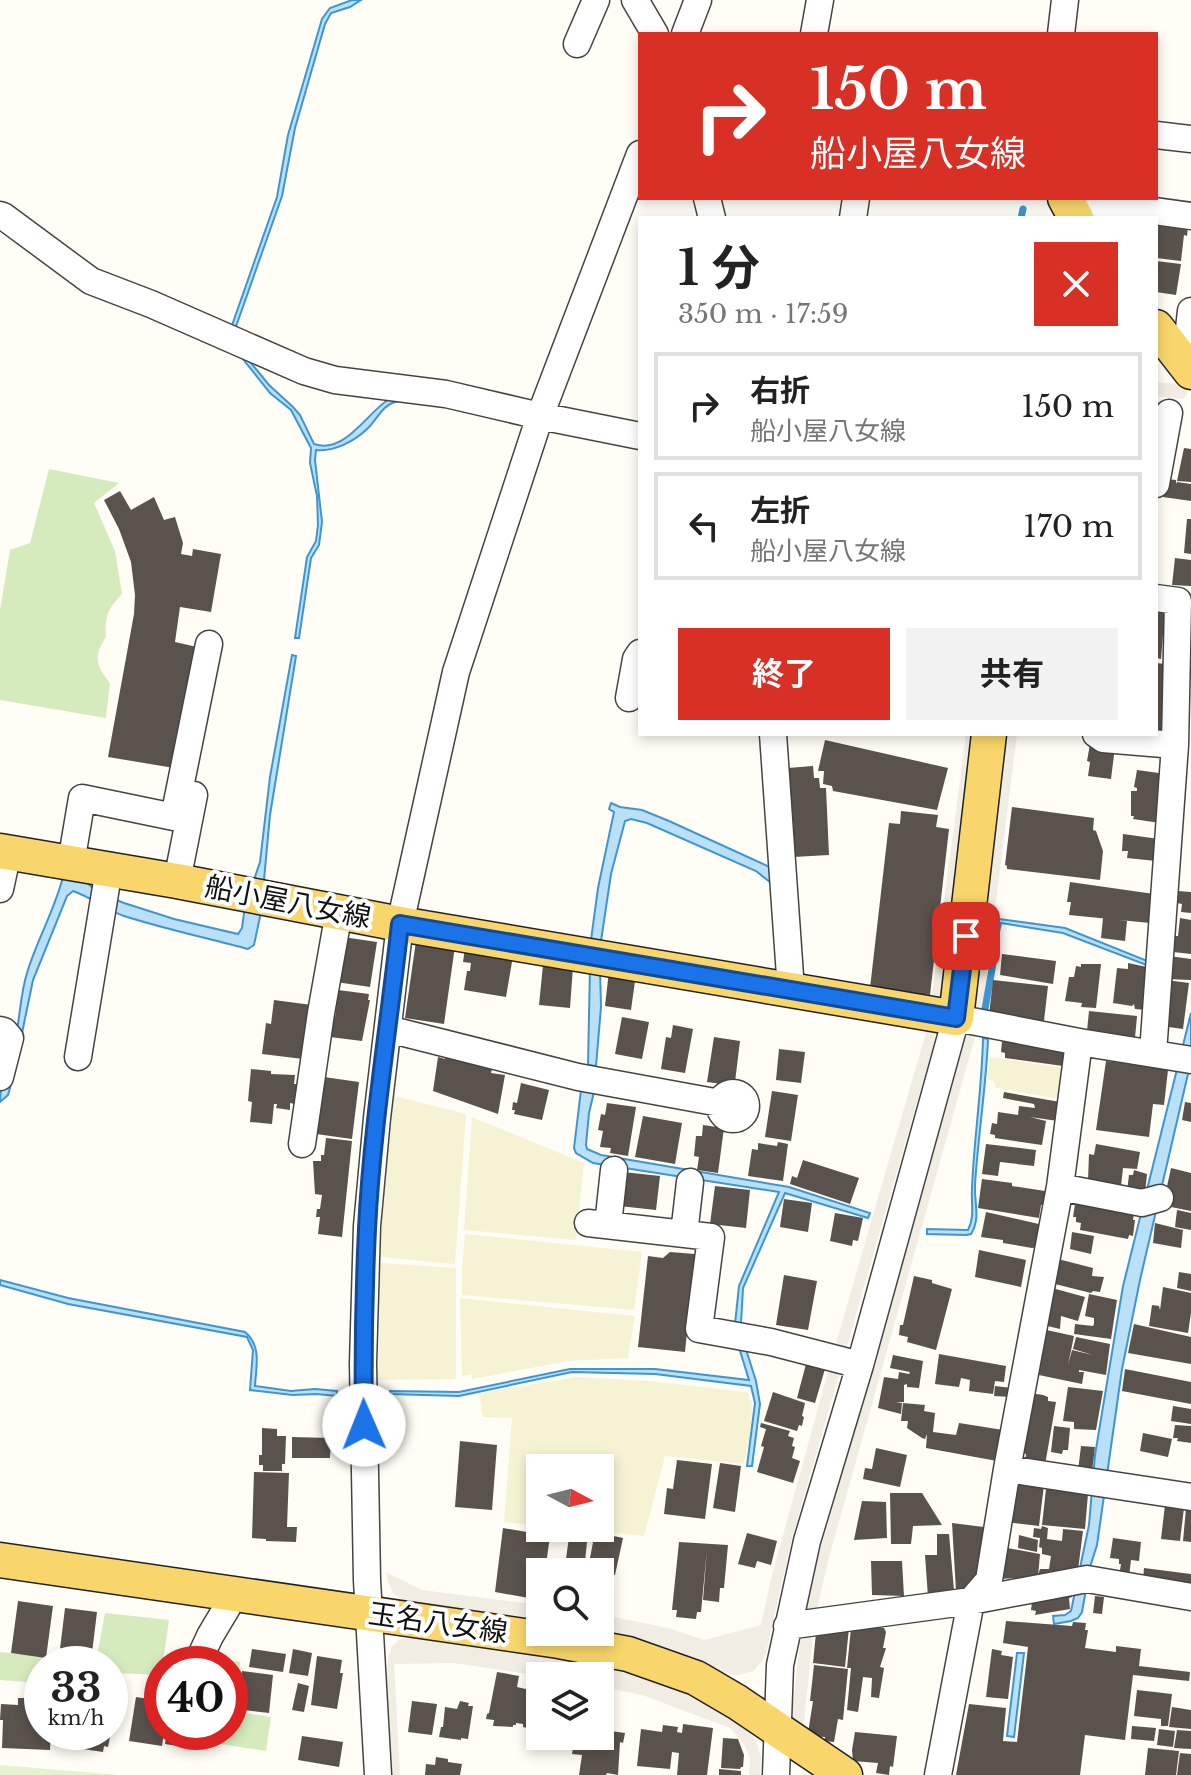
<!DOCTYPE html>
<html lang="ja">
<meta charset="utf-8">
<style>
:root{--surface:#fff;--page:#f2f2f2;--text:#222;--muted:#767676;--line:#e0e0e0;--accent:#d93025}
body{margin:0;font-family:"Libre Baskerville","Noto Sans JP",serif;background:var(--page);color:var(--text);height:100vh;display:flex;flex-direction:column;font-size:30px;white-space:nowrap}
*{box-sizing:border-box;margin:0}
p{font-size:26px;color:var(--muted)}
.icon{flex:none;width:44px;height:44px;fill:none;stroke:currentColor;stroke-width:2;stroke-linecap:round;stroke-linejoin:round}
.map{position:relative;flex:1;overflow:hidden}
.sheet{position:absolute;left:638px;top:216px;width:520px;height:520px;display:flex;flex-direction:column;background:var(--surface);border-radius:0px;box-shadow:0 4px 12px #0003}
.sheet>*{flex:none}
.guide{position:absolute;left:638px;top:32px;width:520px;height:168px;border-radius:0px;box-shadow:0 4px 12px #0003;background:#d93025;color:#fff;overflow:hidden}
.needle{width:52px;rotate:97deg}
.buttons{position:absolute;left:526px;top:1454px;display:grid;gap:16px}
.buttons a{display:grid;place-items:center;width:88px;height:88px;border-radius:0px;background:var(--surface);box-shadow:0 4px 12px #0003;font-size:40px}
.speed{position:absolute;left:24px;top:1646px;display:flex;gap:16px;font-size:40px;font-weight:700;text-align:center}
.speed>*{display:grid;place-content:center;width:104px;height:104px;border-radius:50%;background:var(--surface);box-shadow:0 4px 12px #0003;line-height:1}
.speed small{font-size:20px;font-weight:400}
.speed .limit{border:12px solid #d22;background:#fff;color:#111}
.pin{position:absolute;display:grid;place-items:center;width:68px;height:68px;color:#fff;margin:-34px;border-radius:16px;box-shadow:0 4px 12px #0006}
.me{position:absolute;width:88px;margin:-44px;rotate:359deg;stroke-linejoin:round;filter:drop-shadow(0 0 6px #0008)}
.turn{display:flex;align-items:center;gap:28px;height:168px;padding:0 40px;font-size:36px}
.turn .icon{width:104px;height:104px;stroke-width:2.5}
.turn b{display:block;font-size:56px;line-height:68px}
.round{display:grid;place-items:center;flex:none;width:84px;height:84px;border-radius:0px;background:var(--page)}
.summary{display:flex;align-items:center;justify-content:space-between;height:136px;padding:0 40px}
h1{font-size:48px;font-weight:700;line-height:60px}
.cta{display:flex;gap:16px;margin-top:auto;padding:16px 40px}
.cta a{flex:1;height:92px;border-radius:0px;background:var(--accent);color:#fff;font-size:32px;font-weight:700;line-height:92px;text-align:center}
.cta a+a{background:var(--page);color:var(--text)}
ul{padding:0;list-style:none}
li{display:flex;align-items:center;gap:24px;height:108px;margin:0 16px 12px;padding:0 24px;border:4px solid var(--line);border-radius:0px}
li div{flex:1}
li b{display:block;font-size:30px}
li em{font-style:normal}
.map>svg:first-child{display:block}
.farmland{fill:#f6f3d4}
.green{fill:#d5ebbd}
.pitch{fill:#e6f2cf}
.plaza{fill:#f1ede2}
.water{fill:#b9e0f7;stroke:#3f96cf;stroke-width:2}
.lines{fill:none;stroke-linecap:round;stroke-linejoin:round}
.stream{stroke:#3f96cf;stroke-width:7}
.building{fill:#5a524d}
.minor-casing{stroke:#444;stroke-width:29}
.major-casing{stroke:#222;stroke-width:37}
.minor{stroke:#fff;stroke-width:26}
.major{stroke:#f9d66b;stroke-width:34}
.route-casing{stroke:#114b97;stroke-width:20}
.route{stroke:#1a73e8;stroke-width:14}
.labels{text-anchor:middle;dominant-baseline:central;stroke-width:8;stroke-linejoin:round;paint-order:stroke}
.street-label{font-size:28px;fill:#111;stroke:#fff}
</style>
<div class="map">
<svg width="1191" height="1775" viewBox="0 0 1191 1775">
<rect width="100%" height="100%" fill="#fffdf5"/>
<path class="farmland" d="M989 1057 1065 1068 1061 1099 996 1088 994 1081 987 1079Z
M391 1095 466 1114 455 1264 380 1257 383 1199Z
M472 1117 584 1163 576 1240 464 1230Z
M465 1234 642 1252 634 1310 462 1295V1268Z
M380 1263 456 1268V1379L378 1380Z
M460 1298 635 1316 628 1358 569 1361 472 1379V1374L462 1376Z
M575 1377 650 1381 747 1392 752 1403 751 1430 744 1464 665 1456 644 1536 564 1528H600V1468H540V1526L504 1522 512 1418 483 1417 479 1393Z"/>
<path class="green" d="M49 469 119 483 94 503 115 551 122 594C107 610 105 616 106 637 93 656 96 666 110 683L106 718 0 700V610L10 550 30 543Z
M105 1613 169 1620 161 1675 118 1673 110 1685V1664H42V1683L0 1680V1652L96 1662Z
M221 1659 240 1662 233 1711 271 1717 266 1751 209 1742 210 1732H230V1664H221Z"/>
<path class="pitch" d="M0 1765 119 1775H0Z"/>
<path class="plaza" d="M1179 372 1190 387 1186 396 1182 399 1156 396V382L1177 384Z
M966 734H976L943 991 941 998 931 1002Z
M1005 734H1017L982 1013H977L972 1006Z
M929 1022 936 1032 933 1046 791 1542 766 1653 762 1661 753 1671 739 1675 729 1674 717 1671 679 1653 600 1630V1614L668 1628 704 1640 761 1625 771 1579 832 1357Z
M977 1030 828 1561 815 1618 806 1613V1605L811 1583 965 1036 969 1031Z
M386 1572 422 1590 540 1605V1621L405 1601 393 1593 388 1582Z
M813 1633 803 1733 796 1725 792 1713 800 1644 802 1639Z
M414 1638 582 1662 629 1674 678 1691 723 1711 745 1725 756 1741 761 1756 760 1775H749L750 1758 744 1744 730 1728 645 1696 600 1686V1676H542L453 1663 394 1664 400 1775H392L387 1676 388 1658 392 1646 400 1639Z"/>
<path class="water" d="M352 0H361L350 7 331 13 325 24 295 128 282 196 234 332 230 331 277 197 288 135 322 19 330 8Z
M242 352 269 385 293 407 300 415 314 444C346 455 367 411 392 397L459 409C442 406 411 397 395 402 383 405 377 419 368 428 355 441 334 452 316 450L315 460 322 522 319 545 311 558 299 638H295L307 557 316 541 318 525 317 496 310 463 311 448 291 410 270 393 239 354Z
M292 655 296 656 270 815 261 912 254 945 248 949C207 938 165 929 124 916 106 910 91 897 73 891L67 896 33 980 22 1033 21 1046 12 1081 8 1095 0 1102C0 1081 10 1062 15 1041 20 1019 20 995 27 973 37 939 56 908 64 873L81 877 98 893 124 903 174 919 238 934 242 928 245 906 260 862 270 777Z
M611 803 620 807 642 810 669 821 774 869 776 887 756 871 647 823 631 819 625 821 611 874 601 941 591 940 598 888 614 812 609 809Z
M999 919 1065 928 1150 962 1149 966 1063 933 1001 923 998 937H995Z
M590 967 600 968 601 1007 596 1066 588 1065Z
M1191 1013V1061L1140 1280 1122 1369 1097 1545 1090 1567 1082 1612 1078 1618 1071 1621 1054 1624 1053 1616 1065 1615 1071 1611 1089 1525 1095 1455 1123 1286Z
M983 1038 988 1039C986 1088 978 1136 975 1185 974 1203 981 1218 971 1234L966 1235 927 1234V1229L968 1230C975 1217 971 1203 972 1188 974 1138 982 1088 983 1038Z
M581 1090 594 1092 589 1113 586 1145 587 1149 601 1155 789 1187 870 1213 868 1218 785 1193 743 1288 741 1323 735 1324 739 1286 779 1192 593 1163 576 1153 574 1148Z
M0 1280 68 1298 245 1332C262 1346 256 1367 255 1386L291 1391 315 1389 337 1391V1396L316 1394 293 1395 250 1390 253 1350 247 1337 68 1304 0 1285Z
M743 1340 756 1381 760 1404 752 1466H747L755 1403 751 1386 655 1374 572 1372 459 1396 390 1394V1391L459 1392 570 1369H655L749 1380 737 1341Z
M1017 1653H1024L1014 1737 1007 1736Z"/>
<g class="lines">
<path class="stream" d="M1021 218 1023 209
M985 1009 995 952"/>
</g>
<path class="building" d="M1156 221 1188 227 1187 236 1184 235 1181 261 1156 258Z
M1156 261 1181 264 1176 295 1156 292Z
M1184 448 1191 449V482L1177 481Z
M1166 479 1176 480V484L1177 482 1191 484V501L1163 497Z
M120 491 131 510 154 497 164 520 175 517 183 543 181 554 192 556 193 549 221 554 211 612 180 607 175 642 197 647 174 768 108 757 134 614 135 595 131 562 119 529 104 500Z
M1187 519H1191V554L1184 553Z
M1175 558 1191 560V586L1172 585Z
M1156 609 1165 610 1161 659 1156 658Z
M1156 663 1166 664 1162 737 1156 736Z
M825 740 948 768 937 810 833 791 832 786 823 784 824 771H818Z
M1090 744 1115 747 1111 779 1088 776 1090 762 1087 761Z
M813 766 814 778H819L820 788H826L829 855 793 857 788 768Z
M1137 770 1166 774 1160 823 1133 819 1134 816H1131V791H1137V788L1134 787Z
M1012 807 1094 818 1093 830 1096 831 1103 851 1100 880 1007 869V866L1005 865Z
M901 811 938 815 936 827 949 829 930 995 870 988 889 823 900 824Z
M1123 834 1159 839 1156 861 1127 858 1128 851H1122Z
M1070 882 1154 894 1150 923 1069 915 1071 902H1067Z
M1178 891 1191 892V913L1181 912 1182 904 1177 903Z
M1103 918 1127 921 1125 941 1101 938Z
M1180 918 1191 920V954L1173 952 1174 936H1178Z
M343 937 377 942 370 987 336 982Z
M416 941 455 946 444 1024 405 1018Z
M465 948 513 956 506 997 464 990 467 971H470L471 963 463 962Z
M1002 954 1056 961 1053 984 1000 975Z
M1169 956 1191 959V980L1166 979Z
M1128 963 1147 967 1145 978H1148L1146 1010 1135 1009 1134 1004 1132 1006 1113 1003 1117 968 1128 969Z
M1081 964H1101L1096 1008 1081 1007 1082 1003 1065 1001 1069 977H1074L1076 966 1081 967Z
M543 965 573 967 570 1008 539 1005Z
M609 971 636 974 631 1010 605 1006Z
M993 980 1048 986 1044 1021 989 1015Z
M1166 980 1189 983 1183 1029 1161 1026Z
M338 990 369 994 368 1000H370L362 1041 330 1037V1017L335 1018Z
M274 1000 312 1005 303 1059 262 1054 266 1023 271 1024Z
M1089 1011 1137 1016 1135 1038 1087 1031Z
M622 1017 649 1022 642 1059 615 1054Z
M673 1025 693 1029 685 1073 661 1069 666 1037 671 1038Z
M714 1037 740 1041 735 1082 723 1081 722 1084 707 1082Z
M1002 1041 1065 1048 1063 1066 1005 1058V1053L1001 1052Z
M779 1049 805 1052 801 1083 776 1080Z
M438 1057 445 1059V1057L493 1066 491 1073 505 1075 498 1114 433 1091Z
M1106 1061 1148 1066 1150 1064 1172 1067V1071L1168 1070 1164 1105 1153 1104 1149 1137 1096 1130Z
M251 1069 271 1071V1074L295 1075 294 1084H301L299 1105 290 1103V1110L276 1108 277 1104H274L272 1124 250 1122 252 1102 248 1101Z
M324 1077 359 1082 352 1139 316 1134Z
M521 1083 549 1090 542 1120 514 1114 515 1110H512L513 1102 517 1103Z
M772 1091 798 1095 791 1141 765 1137Z
M1004 1092 1060 1102 1058 1121 1030 1117 1046 1121 1042 1145 995 1138V1135L990 1134 992 1123 997 1124 998 1112 1018 1115 1019 1106 1035 1108 1034 1104 1003 1098Z
M1185 1102 1191 1103V1122L1182 1120Z
M607 1103 636 1107 628 1156 610 1153 611 1148 600 1147 603 1131 598 1130 601 1114 605 1115Z
M643 1116 682 1123 675 1164 635 1157Z
M703 1125 724 1128 718 1173 697 1170 699 1157 694 1156 696 1136H702Z
M326 1138 352 1141 342 1237 318 1234 320 1217H316L317 1209H320L322 1195 315 1194 313 1161H321V1155H324Z
M778 1142 788 1144 783 1181 748 1176 752 1149 758 1150V1143L777 1146Z
M986 1144 1036 1150 1034 1166 1000 1162 998 1176 982 1174Z
M1096 1144 1140 1152 1137 1169 1123 1168 1121 1186 1088 1181 1089 1154 1094 1155Z
M803 1160 859 1178 850 1204 790 1184 792 1176 797 1178Z
M1171 1168 1191 1173V1211L1161 1205 1166 1191Z
M1134 1170 1147 1174 1145 1193 1127 1191 1129 1175H1133Z
M623 1172 660 1176 656 1210 619 1206Z
M982 1179 1012 1183V1186L1045 1191 1044 1205H1041L1039 1218 978 1208Z
M715 1186 750 1190 746 1228 710 1224Z
M784 1199 812 1203 808 1232 780 1227Z
M1078 1203 1134 1214 1133 1220H1135L1133 1236 1129 1235 1128 1239 1080 1230 1081 1223 1076 1222V1217H1073L1075 1204H1079Z
M1177 1210 1191 1213V1230L1175 1227Z
M986 1212 1043 1225 1038 1247 1032 1248 1003 1243V1240L981 1237Z
M835 1213 863 1218 858 1241 853 1240 852 1246 830 1241Z
M1155 1223 1183 1230 1181 1248 1153 1243Z
M1072 1232 1094 1236 1091 1254 1070 1249Z
M979 1250 1026 1260 1021 1287 975 1277Z
M670 1252 695 1254 685 1352 638 1347 648 1256 663 1258Z
M1058 1259 1093 1268 1092 1276 1104 1277 1100 1292 1093 1291 1091 1293 1051 1283Z
M1179 1272 1191 1274V1291L1177 1288Z
M784 1275 817 1281 808 1330 776 1325Z
M914 1276 932 1280V1283L952 1289 936 1350 907 1342 908 1337 899 1335 900 1325H903Z
M1163 1287 1191 1293V1313L1188 1333 1149 1326 1152 1305 1159 1306 1160 1310Z
M1052 1288 1085 1297 1078 1321 1061 1316 1060 1329 1043 1325Z
M1089 1294 1117 1300 1111 1339 1074 1334 1075 1324 1093 1326 1094 1324V1318L1085 1316Z
M1134 1324 1191 1337V1364L1128 1353Z
M1042 1329 1074 1336 1068 1365 1072 1350 1093 1355 1073 1349 1076 1337 1110 1344 1106 1375 1079 1370V1372H1084L1082 1384 1034 1374Z
M939 1354 1006 1366 1004 1382 995 1381 993 1394 969 1391 970 1380 961 1378 959 1387 935 1384Z
M893 1355 923 1361 919 1388 907 1387V1384L904 1385V1402H896L902 1403 901 1414 878 1408 884 1377 898 1379 899 1372 909 1374 910 1372 890 1368Z
M806 1364 825 1369 815 1403 797 1398Z
M1125 1369 1191 1382V1404L1122 1391Z
M995 1386 1012 1388 1011 1397 994 1396Z
M1068 1387 1103 1391 1096 1430 1074 1429V1422L1063 1421Z
M773 1392 805 1403 802 1416 804 1417 802 1426 799 1425 797 1431 764 1421Z
M1030 1393 1043 1395 1048 1397V1401L1056 1402 1045 1465 1025 1464 1026 1454 1023 1453Z
M903 1403 925 1405 924 1411 935 1413 933 1432 956 1435 959 1423 1003 1430 997 1461 926 1448 927 1434 925 1439 922 1438 907 1428 908 1421H901Z
M1173 1406 1191 1409V1424L1171 1421Z
M761 1423 790 1431 788 1436 794 1438 792 1446 795 1447 792 1458 800 1461 793 1483 757 1472 764 1447 761 1446 766 1429 760 1427Z
M1175 1425 1191 1426V1443L1177 1441 1178 1438H1173Z
M1054 1426 1070 1428 1068 1450H1063L1062 1454 1051 1452Z
M262 1428 277 1429V1436H286L285 1464H282V1471H263V1465H259V1455H262Z
M1143 1433 1172 1439 1168 1457 1140 1451Z
M292 1437 331 1438 330 1458H292Z
M460 1441 497 1445 492 1510 455 1507Z
M1081 1446 1095 1447 1092 1472 1078 1471Z
M876 1448 907 1455 900 1487 863 1479 865 1468 872 1469Z
M677 1460 712 1464 705 1519 664 1514 667 1488 673 1489Z
M720 1463 741 1466 735 1512 713 1508Z
M254 1472 289 1473 287 1527H297L296 1542 266 1541V1539L252 1538Z
M1011 1483 1044 1485 1039 1526 1006 1522Z
M1046 1489 1088 1494 1085 1529 1042 1525Z
M890 1493H922L942 1525 913 1526 911 1544H891Z
M862 1501 886 1502 887 1538 854 1540Z
M1165 1505 1184 1508 1180 1541 1161 1539Z
M1186 1508 1191 1509V1542L1183 1541Z
M952 1523 984 1527 981 1575 966 1593 956 1591Z
M1042 1526 1048 1528 1047 1539 1062 1541 1063 1529 1083 1531 1078 1570 1038 1575 1040 1569H1049L1051 1556 1042 1554V1548L1039 1547 1040 1538 1033 1537 1034 1528 1041 1529Z
M503 1528 550 1536 545 1572H540V1600L495 1592Z
M570 1530 588 1532 584 1572H549L550 1564 565 1566Z
M595 1532 623 1538 615 1575 605 1573V1570L594 1568V1564L589 1563Z
M747 1533 777 1541 771 1565 757 1561 755 1568 738 1564Z
M937 1534H949L954 1590 952 1595 928 1597 925 1555H937Z
M1019 1535 1038 1540 1037 1552 1018 1548Z
M1113 1538 1141 1542 1139 1561 1131 1560 1129 1577 1119 1576 1121 1564H1119V1559L1110 1558Z
M679 1542 728 1545 724 1588H720L719 1602 703 1600 707 1549 701 1612H697L696 1619 676 1617 677 1610H672Z
M1002 1547 1040 1554 1038 1577 998 1579Z
M871 1561H902L904 1596 872 1595Z
M1144 1568 1191 1574V1586L1143 1580Z
M600 1574 614 1577 610 1600 600 1598Z
M1072 1592V1597L1069 1598 1070 1609 1035 1615 1036 1611 1031 1610 1032 1602Z
M1095 1596 1104 1597 1102 1614 1093 1613Z
M18 1601 53 1606 46 1658 11 1653Z
M65 1608 97 1612 92 1653 60 1649Z
M1006 1621 1072 1626 1073 1622 1086 1623 1085 1630H1088L1085 1648 1116 1652V1646L1141 1649 1139 1666 1190 1672 1189 1681 1133 1675 1125 1740 1085 1735 1080 1775H956L969 1704 1006 1708 1003 1741 1017 1742 1028 1647 1003 1643Z
M860 1625 884 1628 886 1632 883 1648H886L880 1667 884 1668 879 1698 871 1697 872 1678 863 1677 858 1712 847 1710 851 1668H847L851 1628 859 1630Z
M849 1628 845 1667 813 1663 816 1633Z
M252 1649 286 1654 283 1672 249 1667Z
M293 1649 312 1653 308 1676 289 1673Z
M992 1649 1002 1651 1001 1655 1013 1657 1008 1699 986 1697Z
M317 1656 342 1660 340 1673H343L337 1709 311 1705Z
M814 1665 848 1669 843 1720 838 1719 834 1742 824 1741 825 1737 810 1736 808 1733 813 1701H810Z
M242 1671 273 1675 269 1713 237 1709Z
M497 1672 519 1676 517 1687 530 1690 532 1678 540 1679V1711L536 1710 531 1729 523 1727V1724L516 1723V1725H513V1727L493 1726 494 1720 486 1719 487 1714 489 1713Z
M298 1683 309 1686 304 1712 292 1710Z
M1137 1690 1172 1694 1168 1726H1161V1719L1134 1716Z
M136 1697 162 1701V1732H164L162 1746 129 1741Z
M18 1698H28V1704H42V1732H51L50 1750 2 1748 3 1720H0L1 1704 18 1705Z
M412 1701 437 1704 432 1735 408 1732Z
M460 1701 469 1703 468 1706H473L468 1739 461 1738V1740L439 1737 441 1727H443L445 1707 457 1709Z
M1172 1707 1191 1710V1729L1169 1727Z
M683 1724 713 1728 707 1775H677L679 1753 672 1752 670 1769 637 1766 641 1729 662 1732 663 1725 678 1727 677 1732 682 1733Z
M1132 1726 1156 1728 1154 1741 1131 1739Z
M1159 1729 1175 1731 1173 1747 1157 1745Z
M604 1730 625 1733 623 1743 620 1742 618 1775 607 1773 606 1775H579L582 1755 572 1754 575 1736H600V1732L604 1733Z
M1177 1730 1191 1731V1749L1174 1748Z
M65 1732 110 1737 108 1747 104 1746 103 1752 63 1746Z
M167 1732H187L184 1747 165 1744Z
M855 1732 897 1736 893 1767 890 1766 889 1775 876 1773 878 1763 853 1761 852 1750Z
M302 1736 343 1742 339 1767 298 1760Z
M723 1738 738 1739 744 1755 743 1767H741L740 1769 721 1768Z
M1148 1748 1179 1751 1176 1775H1145Z
M1180 1753 1191 1754V1775H1177Z
M436 1757 448 1759V1762L462 1764 460 1775H425L426 1764 435 1765Z
M719 1769 741 1771V1775H719Z"/>
<g class="lines">
<defs>
<path id="minor" d="M635 0 655 34
M685 34 698 0
M814 34 820 0
M1061 34 1065 0
M577 44 596 0
M1156 135 1191 139
M707 198 712 218
M1067 199 1191 216
M0 215 3 216 91 281 151 304 304 371 335 380 446 394 540 416 640 436
M853 218 856 198
M1185 364 1191 311
M1156 484 1169 413
M629 698 636 659 640 653
M773 734 791 990
M1096 734 1103 739 1175 745
M71 863 82 798 174 817 209 644
M177 881 194 795
M0 889 8 852
M388 1029 578 1077 720 1103
M0 1030 4 1031 10 1038 0 1077
M1153 1053 1175 745 1178 601 1156 598
M78 1057 109 869
M720 1106a13 13 0 1 1 26 0a13 13 0 1 1-26 0Z
M302 1144 321 1013 339 912
M1060 1187 1142 1203 1160 1198
M588 1223 711 1237 699 1329 771 1342 860 1365
M608 1225 614 1170
M684 1234 690 1182
M1007 1469 1191 1497
M787 1626 971 1601 1087 1579 1191 1597
M197 1664 210 1636 235 1594
M378 1775 367 1580 363 1363 367 1226 377 1118 400 924 456 672 540 416 640 154
M776 1775 780 1665 807 1541 860 1365 956 1018 1079 1042 1191 1060
M938 1775 971 1601 989 1580 1007 1469 1060 1187 1079 1042"/>
<path id="major" d="M1065 198 1076 218
M1156 327 1191 372
M0 851 177 881 400 924 956 1018 989 734
M0 1560 559 1641 628 1654 696 1678 737 1702 845 1775"/>
</defs>
<use href="#minor" class="minor-casing"/>
<use href="#major" class="major-casing"/>
<use href="#minor" class="minor"/>
<use href="#major" class="major"/>
</g>
<g class="lines">
<defs>
<path id="route" d="M364 1425C363 1359 364 1294 367 1229 372 1127 389 1025 400 924L956 1018 966 936"/>
</defs>
<use href="#route" class="route-casing"/>
<use href="#route" class="route"/>
</g>
<g class="labels">
<g class="street-label">
<text transform="translate(288 902) rotate(11)">船小屋八女線</text>
<text transform="translate(438 1623) rotate(8)">玉名八女線</text>
</g>
</g>
</svg>
<div class="buttons">
<a><svg class="needle" viewBox="-14 -14 28 28"><path d="M0-13l5 13h-10z" fill="#e53935"/><path d="M0 13l5-13h-10z" fill="#767676"/></svg></a>
<a><svg class="icon" aria-label="search" viewBox="0 0 24 24"><circle cx="10" cy="10" r="6"/><path d="M15 15l6 6"/></svg></a>
<a><svg class="icon" aria-label="layers" viewBox="0 0 24 24"><path d="M12 4l9 5-9 5-9-5zM3 14l9 5 9-5"/></svg></a>
</div>
<div class="speed"><div>33<small>km/h</small></div><div class="limit">40</div></div>
<div class="pin" style="left:966px;top:936px;background:#d93025"><svg class="icon" aria-label="arrive" viewBox="0 0 24 24"><path d="M6 21V4h12l-3 4 3 4H6"/></svg></div>
<svg class="me" style="left:364px;top:1425px" viewBox="-20 -20 40 40"><circle r="19" fill="#fff"/><path d="M0-13L10 11 0 6-10 11z" fill="#1a73e8"/></svg>
<div class="guide">
<div class="turn"><svg class="icon" aria-label="right" viewBox="0 0 24 24"><path d="M7 20v-9h11M14 6l5 5-5 5"/></svg><div><b>150 m</b>船小屋八女線</div></div>
</div>
<section class="sheet">
<div class="summary"><div><h1>1 分</h1><p>350 m · 17:59</p></div><a class="round" style="background:#d93025;color:#fff"><svg class="icon" aria-label="close" viewBox="0 0 24 24"><path d="M6 6l12 12M18 6L6 18"/></svg></a></div>
<ul>
<li><svg class="icon" aria-label="right" viewBox="0 0 24 24"><path d="M7 20v-9h11M14 6l5 5-5 5"/></svg><div><b>右折</b><p>船小屋八女線</p></div><em>150 m</em></li>
<li><svg class="icon" aria-label="left" viewBox="0 0 24 24"><path d="M17 20v-9H6M10 6l-5 5 5 5"/></svg><div><b>左折</b><p>船小屋八女線</p></div><em>170 m</em></li>
</ul>
<div class="cta"><a>終了</a><a>共有</a></div>
</section>
</div>
